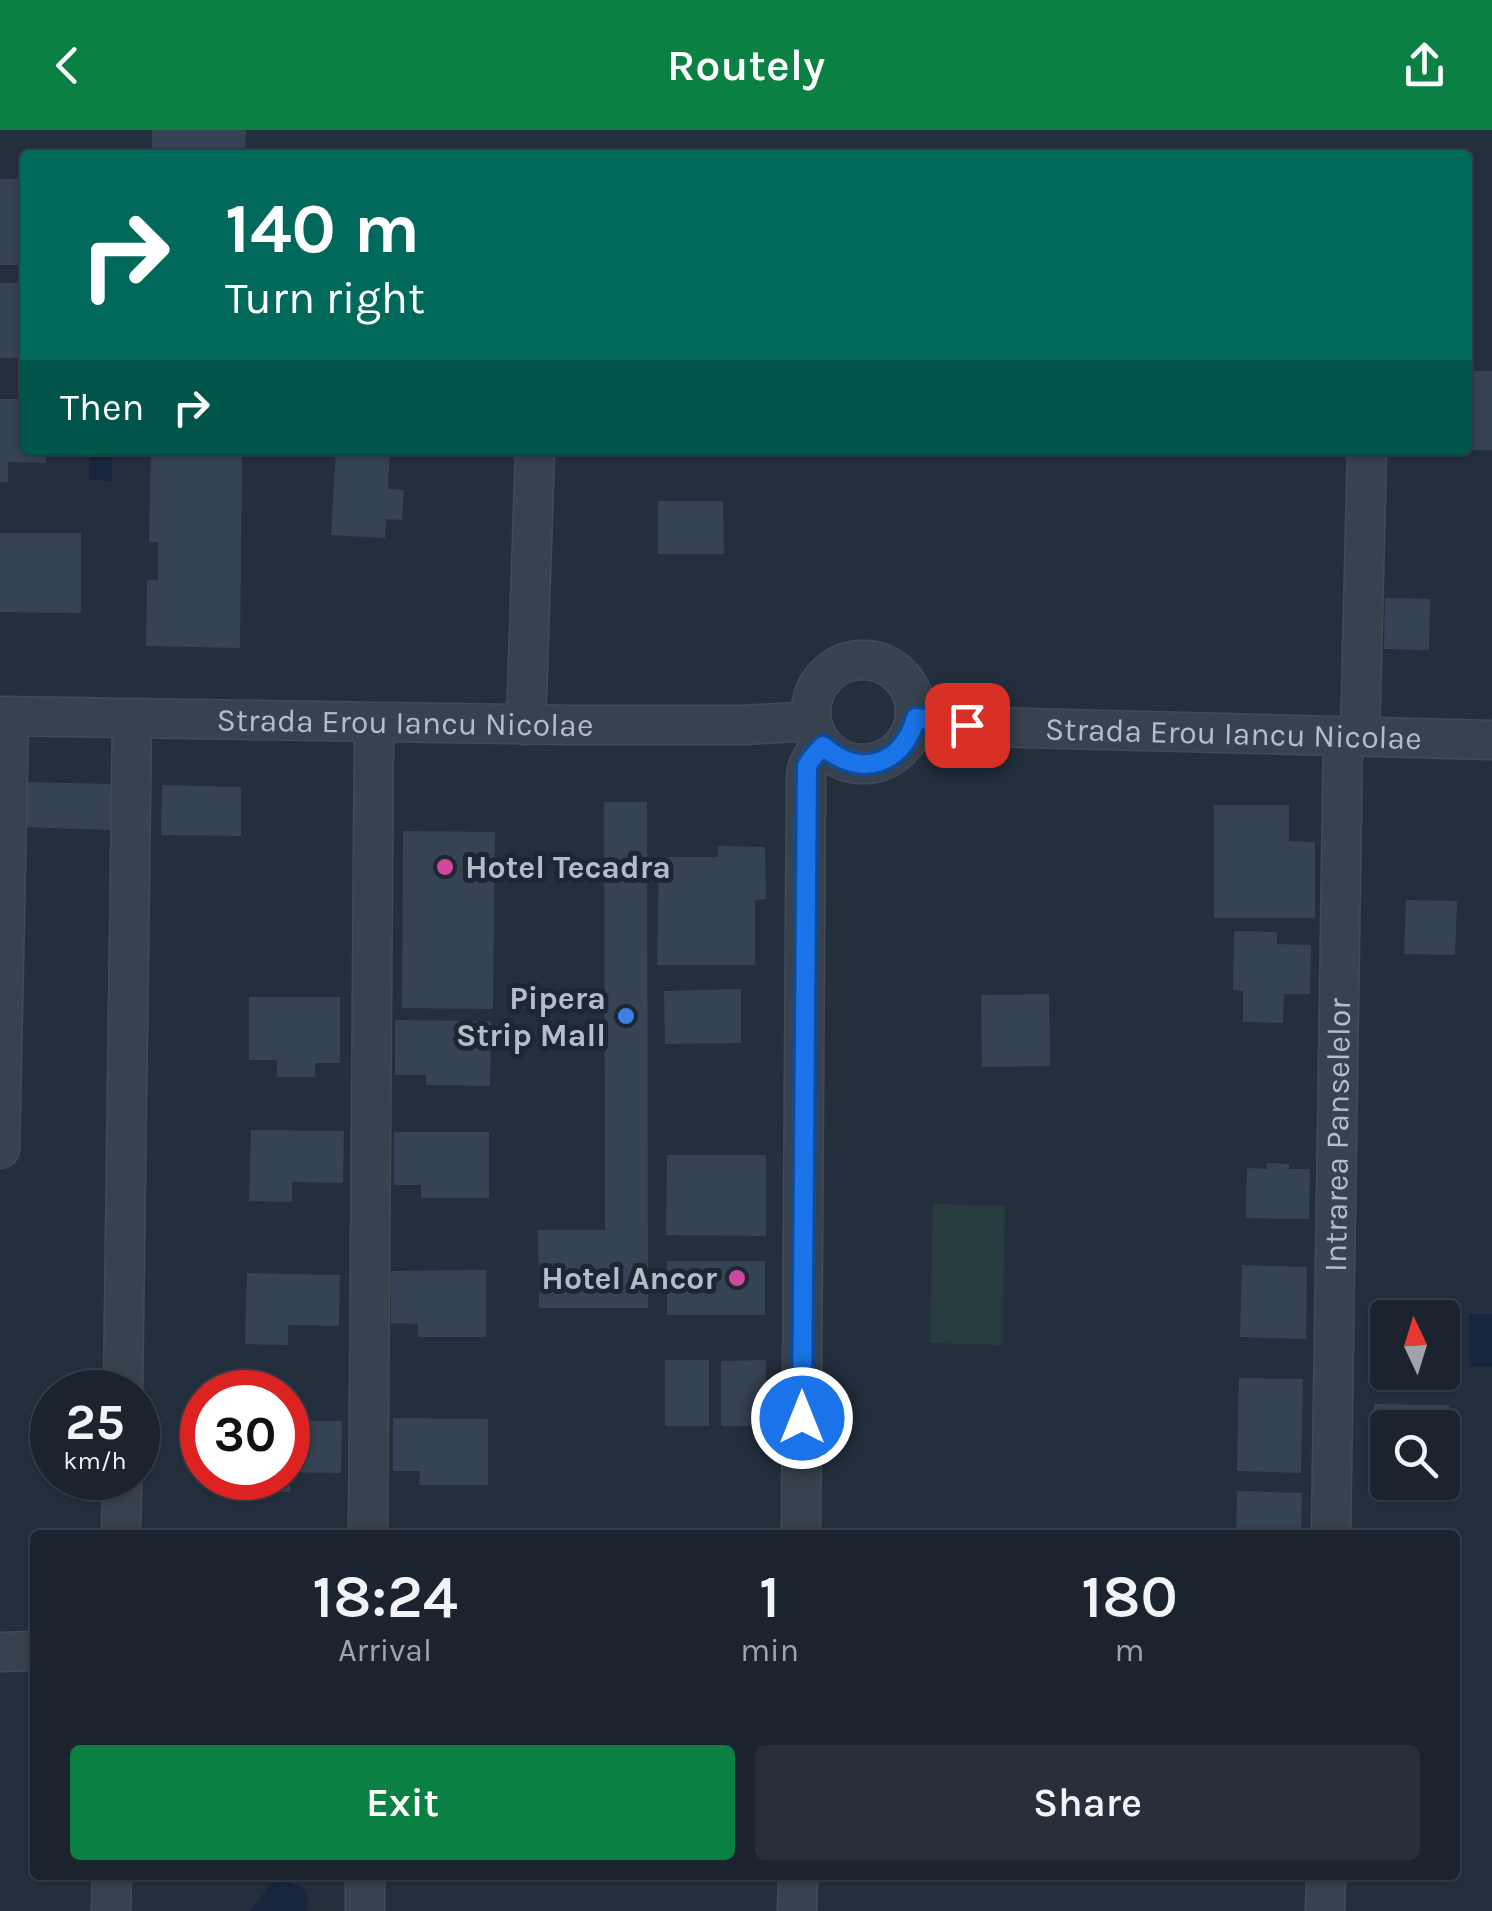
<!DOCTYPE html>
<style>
:root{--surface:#1b232e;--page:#282f3a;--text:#f1f3f6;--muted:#a0a4aa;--line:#39404a;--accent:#0b8043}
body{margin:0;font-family:Karla,sans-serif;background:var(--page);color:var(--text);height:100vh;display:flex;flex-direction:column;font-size:38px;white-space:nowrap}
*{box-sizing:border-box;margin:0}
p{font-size:32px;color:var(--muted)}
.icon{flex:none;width:55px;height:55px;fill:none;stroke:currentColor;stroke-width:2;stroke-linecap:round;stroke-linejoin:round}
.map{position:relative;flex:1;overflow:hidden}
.sheet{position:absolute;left:30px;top:1400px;width:1430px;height:350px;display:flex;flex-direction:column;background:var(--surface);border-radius:10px;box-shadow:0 2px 8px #0004,0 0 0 2px var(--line)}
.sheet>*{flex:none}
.guide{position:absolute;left:20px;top:20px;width:1452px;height:305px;border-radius:10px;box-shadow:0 2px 8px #0004,0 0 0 2px var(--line);background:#00695c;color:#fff;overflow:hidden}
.needle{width:65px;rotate:356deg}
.tools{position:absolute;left:1370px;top:1170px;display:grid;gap:20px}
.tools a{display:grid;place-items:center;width:90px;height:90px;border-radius:10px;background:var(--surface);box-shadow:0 2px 8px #0004,0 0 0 2px var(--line);font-size:50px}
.speed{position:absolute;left:30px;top:1240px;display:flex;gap:20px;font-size:50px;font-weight:700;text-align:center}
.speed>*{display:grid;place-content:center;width:130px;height:130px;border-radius:50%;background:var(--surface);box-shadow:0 2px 8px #0004,0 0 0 2px var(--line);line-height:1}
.speed small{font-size:25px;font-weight:400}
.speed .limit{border:15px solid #d22;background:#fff;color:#111}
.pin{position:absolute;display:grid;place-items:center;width:85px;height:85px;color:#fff;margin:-42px;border-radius:20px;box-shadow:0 5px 15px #0006}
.me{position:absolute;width:110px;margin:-55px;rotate:0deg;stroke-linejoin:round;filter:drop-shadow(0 0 8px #0008)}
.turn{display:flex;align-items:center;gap:35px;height:210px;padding:0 40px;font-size:45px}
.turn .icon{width:130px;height:130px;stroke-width:2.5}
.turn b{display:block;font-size:70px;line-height:85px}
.then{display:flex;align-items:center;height:95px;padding:0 40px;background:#0003;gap:20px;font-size:38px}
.eta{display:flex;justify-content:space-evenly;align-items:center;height:170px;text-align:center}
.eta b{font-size:60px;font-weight:600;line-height:70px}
.primary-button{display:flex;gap:20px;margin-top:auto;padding:20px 40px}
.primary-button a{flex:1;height:115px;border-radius:10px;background:var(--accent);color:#fff;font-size:40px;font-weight:600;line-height:115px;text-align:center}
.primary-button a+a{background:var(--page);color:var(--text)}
header{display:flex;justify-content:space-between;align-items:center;height:130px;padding:0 40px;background:var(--accent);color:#fff;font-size:45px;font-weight:600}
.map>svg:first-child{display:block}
.green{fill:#263c3f}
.water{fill:#17263c}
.building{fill:#364354}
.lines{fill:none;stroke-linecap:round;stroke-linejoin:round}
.minor-casing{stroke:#414a57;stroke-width:41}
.minor{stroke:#38414e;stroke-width:38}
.route-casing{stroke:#114b97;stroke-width:25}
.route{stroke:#1a73e8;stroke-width:18}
.hotel-dot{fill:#d1479c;stroke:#1d2633;stroke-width:4}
.shop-dot{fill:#3f7fe0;stroke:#1d2633;stroke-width:4}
.labels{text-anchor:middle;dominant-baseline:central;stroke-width:10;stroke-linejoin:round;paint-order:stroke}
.street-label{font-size:32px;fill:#b4bcc9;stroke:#1d2633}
.poi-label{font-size:32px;font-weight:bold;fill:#b4bcc9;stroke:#1d2633;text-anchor:end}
</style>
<header><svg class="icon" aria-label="back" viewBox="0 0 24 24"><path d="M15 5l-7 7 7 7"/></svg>Routely<svg class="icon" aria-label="share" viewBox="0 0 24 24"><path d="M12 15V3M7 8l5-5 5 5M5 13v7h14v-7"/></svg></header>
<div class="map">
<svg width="1492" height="1781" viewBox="0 0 1492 1781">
<rect width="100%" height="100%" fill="#242f3e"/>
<path class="green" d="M933 1074 1005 1076 1002 1215 930 1213Z"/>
<path class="water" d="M90 320H112V352L89 349Z
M1469 1184H1492V1237H1470Z
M288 1752 303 1758 309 1771 306 1781H250L271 1753Z"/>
<path class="building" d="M152 0H246L245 25H152Z
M0 49H25V135H0Z
M0 153H21L22 228H0Z
M1468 241H1492V320H1468Z
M0 269H25V320H47L46 333 8 332V352H0Z
M151 320H242L240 518 146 516 147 450H158V412H149Z
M336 320H390L388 359 404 360 402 390 386 389 385 408 331 405Z
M658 371H723L724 424H658Z
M0 403H81V483L0 482Z
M1385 468 1430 469 1429 520 1384 519Z
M22 652 113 654 112 700 21 697Z
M162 655 241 657V706L161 705Z
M604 672H647L648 1178H539L538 1100H605Z
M1214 675H1289V711L1315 712V788H1214Z
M403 701 495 702 493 879 402 878Z
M718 716 765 717 766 769 755 770V835H657L659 727H718Z
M1406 770 1457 771 1455 825 1404 824Z
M1234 801 1277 802V814L1311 815 1310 864H1284L1283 893 1243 892V861L1233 860Z
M741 859V913L665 914 664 861Z
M1049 864 1050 936 982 937 981 865Z
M249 867H340V933H315V947H277V930H249Z
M395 890 491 891 490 956 426 955V945H395Z
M251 1000 344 1001 343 1053 292 1052V1072L249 1071Z
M394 1002H489V1068H421V1055H394Z
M667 1025H766V1106L666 1105Z
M1267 1033 1289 1034V1039H1310L1309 1089 1246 1088 1247 1038 1267 1039Z
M667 1131H765V1185H667Z
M1242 1135 1307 1137 1306 1209 1240 1207Z
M486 1140V1207H418V1194L391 1193V1141Z
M247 1143 340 1145 339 1196 288 1195V1215L245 1214Z
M665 1230H709V1296H665Z
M766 1230V1296H721V1231Z
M1239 1248 1303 1249 1301 1343 1237 1341Z
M1374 1274 1449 1275 1448 1356H1428V1363L1398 1362V1352H1442V1298H1388V1355H1374Z
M393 1288 488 1289V1355H419L420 1341H393Z
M288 1291H342L341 1343 288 1342Z
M248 1348H290V1362L248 1361Z
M1237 1361 1302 1363 1301 1405H1236Z"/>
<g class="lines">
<defs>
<g id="minor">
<circle cx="863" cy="582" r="52"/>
<path id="s1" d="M0 586 573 595H744L811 591"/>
<path id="s2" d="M916 588 988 597 1492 610"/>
<path d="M526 595 535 320"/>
<path d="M1360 607 1367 320"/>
<path d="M0 1019 9 586"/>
<path d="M123 1262 132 588"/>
<path d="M121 1405 122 1348"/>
<path d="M368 1405 374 592"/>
<path d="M801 1405 806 647C807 633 812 626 823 617"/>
<path id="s3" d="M1331 1405 1343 607"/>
<path d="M0 1522 35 1521"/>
<path d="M111 1781 112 1745"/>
<path d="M365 1781V1745"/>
<path d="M797 1781 798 1745"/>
<path d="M1325 1781 1326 1745"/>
</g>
</defs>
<use href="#minor" class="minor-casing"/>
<use href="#minor" class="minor"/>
</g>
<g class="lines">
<defs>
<path id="route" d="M802 1288 807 636 812 628 823 616C861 649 902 635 916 588L967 595"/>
</defs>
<use href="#route" class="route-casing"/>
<use href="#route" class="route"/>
</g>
<g class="hotel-dot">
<circle cx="445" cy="737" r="10"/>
<circle cx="737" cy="1148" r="10"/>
</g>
<circle class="shop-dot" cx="626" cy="886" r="10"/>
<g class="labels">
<g class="street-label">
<text stroke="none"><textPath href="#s1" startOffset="405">Strada Erou Iancu Nicolae</textPath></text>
<text stroke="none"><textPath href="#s2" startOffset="318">Strada Erou Iancu Nicolae</textPath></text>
<text stroke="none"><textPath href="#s3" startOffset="400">Intrarea Panselelor</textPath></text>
</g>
<g class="poi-label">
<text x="465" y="737" text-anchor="start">Hotel Tecadra</text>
<text x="606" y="868">Pipera<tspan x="606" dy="37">Strip Mall</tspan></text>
<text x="717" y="1148">Hotel Ancor</text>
</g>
</g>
</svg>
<div class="tools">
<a><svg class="needle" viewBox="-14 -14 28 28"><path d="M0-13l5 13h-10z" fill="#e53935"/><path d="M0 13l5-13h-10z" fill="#a0a4aa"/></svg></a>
<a><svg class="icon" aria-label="search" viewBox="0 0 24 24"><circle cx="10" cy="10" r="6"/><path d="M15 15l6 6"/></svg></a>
</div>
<div class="speed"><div>25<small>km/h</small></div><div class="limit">30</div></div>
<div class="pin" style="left:967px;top:595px;background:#d93025"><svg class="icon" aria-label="arrive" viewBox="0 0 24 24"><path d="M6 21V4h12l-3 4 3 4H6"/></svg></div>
<svg class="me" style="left:802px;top:1288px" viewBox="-20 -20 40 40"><circle r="17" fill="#1a73e8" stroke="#fff" stroke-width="3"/><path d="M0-11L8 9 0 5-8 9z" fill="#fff"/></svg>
<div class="guide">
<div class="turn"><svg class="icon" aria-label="right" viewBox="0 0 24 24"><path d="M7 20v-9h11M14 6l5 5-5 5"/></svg><div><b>140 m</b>Turn right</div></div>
<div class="then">Then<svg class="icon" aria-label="right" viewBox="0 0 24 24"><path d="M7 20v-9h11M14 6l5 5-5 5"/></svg></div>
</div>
<section class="sheet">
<div class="eta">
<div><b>18:24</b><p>Arrival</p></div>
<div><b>1</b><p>min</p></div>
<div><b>180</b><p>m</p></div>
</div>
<div class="primary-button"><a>Exit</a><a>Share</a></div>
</section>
</div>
